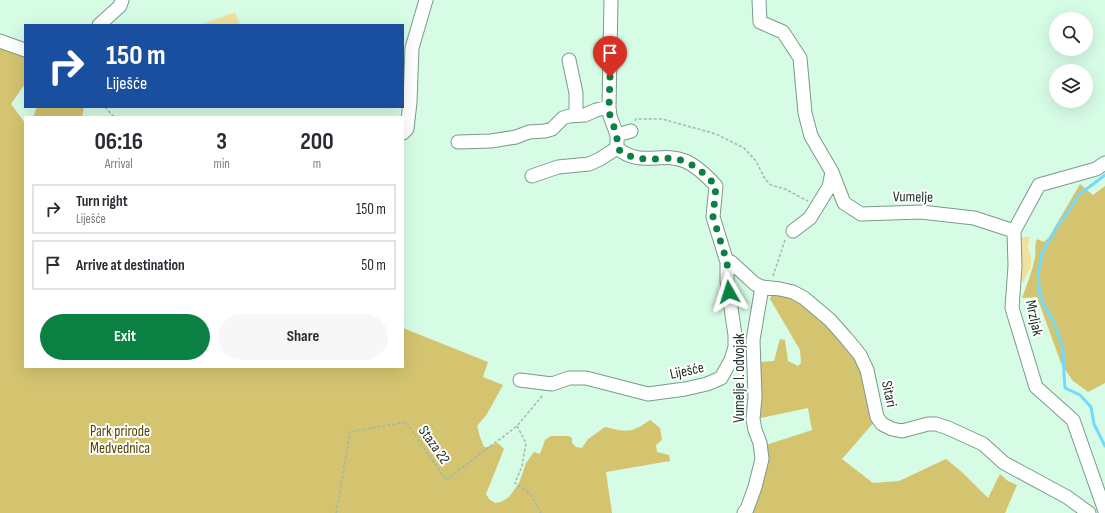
<!DOCTYPE html>
<meta charset="utf-8">
<style>
:root{--surface:#fff;--page:#f7f7f7;--text:#2b2b33;--muted:#7c7c81;--line:#e1e1e2;--accent:#0b8043}
body{margin:0;font-family:"Sofia Sans Condensed",sans-serif;background:var(--page);color:var(--text);height:100vh;display:flex;flex-direction:column;font-size:15px;white-space:nowrap}
*{box-sizing:border-box;margin:0}
p{font-size:13px;color:var(--muted)}
.icon{flex:none;width:22px;height:22px;fill:none;stroke:currentColor;stroke-width:2;stroke-linecap:round;stroke-linejoin:round}
.map{position:relative;flex:1;overflow:hidden}
.panel{position:absolute;left:24px;top:116px;width:380px;height:252px;display:flex;flex-direction:column;background:var(--surface);border-radius:0px;box-shadow:0 4px 16px #0002}
.panel>*{flex:none}
.top-card{position:absolute;left:24px;top:24px;width:380px;height:84px;border-radius:0px;box-shadow:0 4px 16px #0002;background:#1a4fa0;color:#fff;overflow:hidden}
.buttons{position:absolute;left:1049px;top:12px;display:grid;gap:8px}
.buttons a{display:grid;place-items:center;width:44px;height:44px;border-radius:50%;background:var(--surface);box-shadow:0 4px 16px #0002;font-size:20px}
.pin{position:absolute;display:grid;place-items:center;width:34px;height:34px;color:#fff;margin:-41px -17px;border-radius:50% 50% 50% 0;rotate:-45deg;box-shadow:0 0 4px #0007}
.pin .icon{rotate:45deg}
.me{position:absolute;width:44px;margin:-22px;rotate:354deg;stroke-linejoin:round;filter:drop-shadow(0 0 3px #0008)}
.turn{display:flex;align-items:center;gap:14px;height:84px;padding:0 16px;font-size:18px}
.turn .icon{width:52px;height:52px;stroke-width:2.5}
.turn b{display:block;font-size:28px;line-height:34px}
.eta{display:flex;justify-content:space-evenly;align-items:center;height:68px;text-align:center}
.eta b{font-size:24px;font-weight:700;line-height:28px}
.action{display:flex;gap:8px;margin-top:auto;padding:8px 16px}
.action a{flex:1;height:46px;border-radius:24px;background:var(--accent);color:#fff;font-size:16px;font-weight:700;line-height:46px;text-align:center}
.action a+a{background:var(--page);color:var(--text)}
ul{padding:0;list-style:none}
li{display:flex;align-items:center;gap:12px;height:50px;margin:0 8px 6px;padding:0 8px;border:2px solid var(--line);border-radius:0px}
li div{flex:1}
li b{display:block;font-size:15px}
li em{font-style:normal}
.map>svg:first-child{display:block}
.green{fill:#f0e29d}
.forest{fill:#d4c36f}
.lines{fill:none;stroke-linecap:round;stroke-linejoin:round}
.stream{stroke:#72dafb;stroke-width:3}
.minor-casing{stroke:#799b88;stroke-width:15}
.path{stroke:#9cbaa8;stroke-width:1.5;stroke-dasharray:3 2;stroke-linecap:butt}
.minor{stroke:#fff;stroke-width:13}
.route{stroke:#0b8043;stroke-width:7;stroke-dasharray:0 12.6}
.labels{text-anchor:middle;dominant-baseline:central;stroke-width:4;stroke-linejoin:round;paint-order:stroke}
.street-label{font-size:15px;fill:#223128;stroke:#fff}
.park-label{font-size:15px;fill:#524600;stroke:#fff}
</style>
<div class="map">
<svg width="1105" height="513" viewBox="0 0 1105 513">
<rect width="100%" height="100%" fill="#d7fce6"/>
<path class="green" d="M235 12 240 25H200Z
M1021 237H1030L1028 247 1031 256V267L1023 282 1018 280 1021 269Z"/>
<path class="forest" d="M0 43 25 54V84L11 104 25 123V367H403V328L488 362 483 377 503 385 487 414 477 426 480 437 484 447H487L497 443 500 445 504 449 486 494 489 499 495 503 501 502 509 497 519 483 526 463 534 452 540 454 545 440 551 436H569L572 438V443L576 447 582 448 588 439 605 427C628 432 630 434 650 420L660 428 662 440 656 445 657 452 669 455 670 461 606 472 612 513H0Z
M37 107H84L82 117H33Z
M1080 184 1093 195 1105 186V383L1088 392 1072 380 1061 363 1037 297 1022 298C1027 284 1032 272 1035 258 1036 251 1034 245 1037 239L1044 242 1049 237Z
M772 293 801 300 831 327 859 359 876 420 842 459 873 483 899 481 946 459 963 473 988 498 1000 474 1008 481 1017 485 1005 513H748L763 446 812 430 808 408 756 419 758 362 774 361 780 339 785 340 788 361 798 366 801 363 800 350 770 299Z"/>
<g class="lines">
<path class="stream" d="M1105 175 1080 194 1057 227 1042 253 1038 275 1040 297 1054 323 1063 348 1064 375 1065 388 1080 395 1091 407 1094 424 1105 446"/>
<defs>
<path id="minor" d="M759 0 760 22 783 32 800 58 805 113 811 136 832 172 844 203 861 214 921 212 974 218 1014 231
M99 25 120 6 122 0
M0 41 25 50
M569 60 576 93V115
M403 133 407 129 410 102 412 48 426 0
M617 135 631 131
M458 142 491 141 516 137 529 132 545 131 552 129 563 118 569 116 585 115 596 110 609 107
M1105 163 1096 169 1039 185 1014 231 1015 266 1012 308 1036 387 1073 420 1105 511
M532 176 558 167 589 164 600 159 617 148
M793 231 810 218 829 187 832 172
M727 262H731L755 284 762 287 780 289 793 292 804 298 830 320 846 338 860 355 867 370 877 417 882 424 892 429 902 431 928 424H936L948 428 983 444 1004 463 1067 497 1089 513
M520 380 552 384 569 378H586L648 394 685 389 707 384 721 378 731 360 735 347V335L727 281V262L713 217 716 186C707 176 697 166 685 161 662 151 641 168 617 148V135L610 116 609 107 611 0
M744 513 747 509 755 487 762 459 760 443 755 430 753 419 755 397 753 340 762 287"/>
</defs>
<use href="#minor" class="minor-casing"/>
<path class="path" d="M105 107 114 117
M635 121 636 119H662L716 134 744 148 756 161 765 179 771 185 785 189 808 201
M773 276 785 240
M517 426 526 443 522 466 515 483 531 495 541 513
M336 513 350 432 406 422 446 480 517 426 543 395"/>
<use href="#minor" class="minor"/>
</g>
<g class="lines">
<path class="route" d="M610 77 609 107 610 116 617 135V148C628 158 642 160 657 159 663 159 670 157 676 159 693 162 705 174 716 186L713 217 727 262 729 292"/>
</g>
<g class="labels">
<g class="street-label">
<text transform="translate(913 197) rotate(1)">Vumelje</text>
<text transform="translate(1034 318) rotate(78)">Mrzljak</text>
<text transform="translate(687 371) rotate(-12)">Liješće</text>
<text transform="translate(739 378) rotate(-90)">Vumelje I. odvojak</text>
<text transform="translate(889 394) rotate(78)">Sitari</text>
<text transform="translate(434 445) rotate(55)">Staza 22</text>
</g>
<g class="park-label">
<text x="120" y="431">Park prirode<tspan x="120" dy="17">Medvednica</tspan></text>
</g>
</g>
</svg>
<div class="buttons">
<a><svg class="icon" aria-label="search" viewBox="0 0 24 24"><circle cx="10" cy="10" r="6"/><path d="M15 15l6 6"/></svg></a>
<a><svg class="icon" aria-label="layers" viewBox="0 0 24 24"><path d="M12 4l9 5-9 5-9-5zM3 14l9 5 9-5"/></svg></a>
</div>
<div class="pin" style="left:610px;top:77px;background:#d93025"><svg class="icon" aria-label="arrive" viewBox="0 0 24 24"><path d="M6 21V4h12l-3 4 3 4H6"/></svg></div>
<svg class="me" style="left:729px;top:292px" viewBox="-20 -20 40 40"><path d="M0-17L14 15 0 8-14 15z" fill="#0b8043" stroke="#fff" stroke-width="4"/></svg>
<div class="top-card">
<div class="turn"><svg class="icon" aria-label="right" viewBox="0 0 24 24"><path d="M7 20v-9h11M14 6l5 5-5 5"/></svg><div><b>150 m</b>Liješće</div></div>
</div>
<section class="panel">
<div class="eta">
<div><b>06:16</b><p>Arrival</p></div>
<div><b>3</b><p>min</p></div>
<div><b>200</b><p>m</p></div>
</div>
<ul>
<li><svg class="icon" aria-label="right" viewBox="0 0 24 24"><path d="M7 20v-9h11M14 6l5 5-5 5"/></svg><div><b>Turn right</b><p>Liješće</p></div><em>150 m</em></li>
<li><svg class="icon" aria-label="arrive" viewBox="0 0 24 24"><path d="M6 21V4h12l-3 4 3 4H6"/></svg><div><b>Arrive at destination</b></div><em>50 m</em></li>
</ul>
<div class="action"><a>Exit</a><a>Share</a></div>
</section>
</div>
